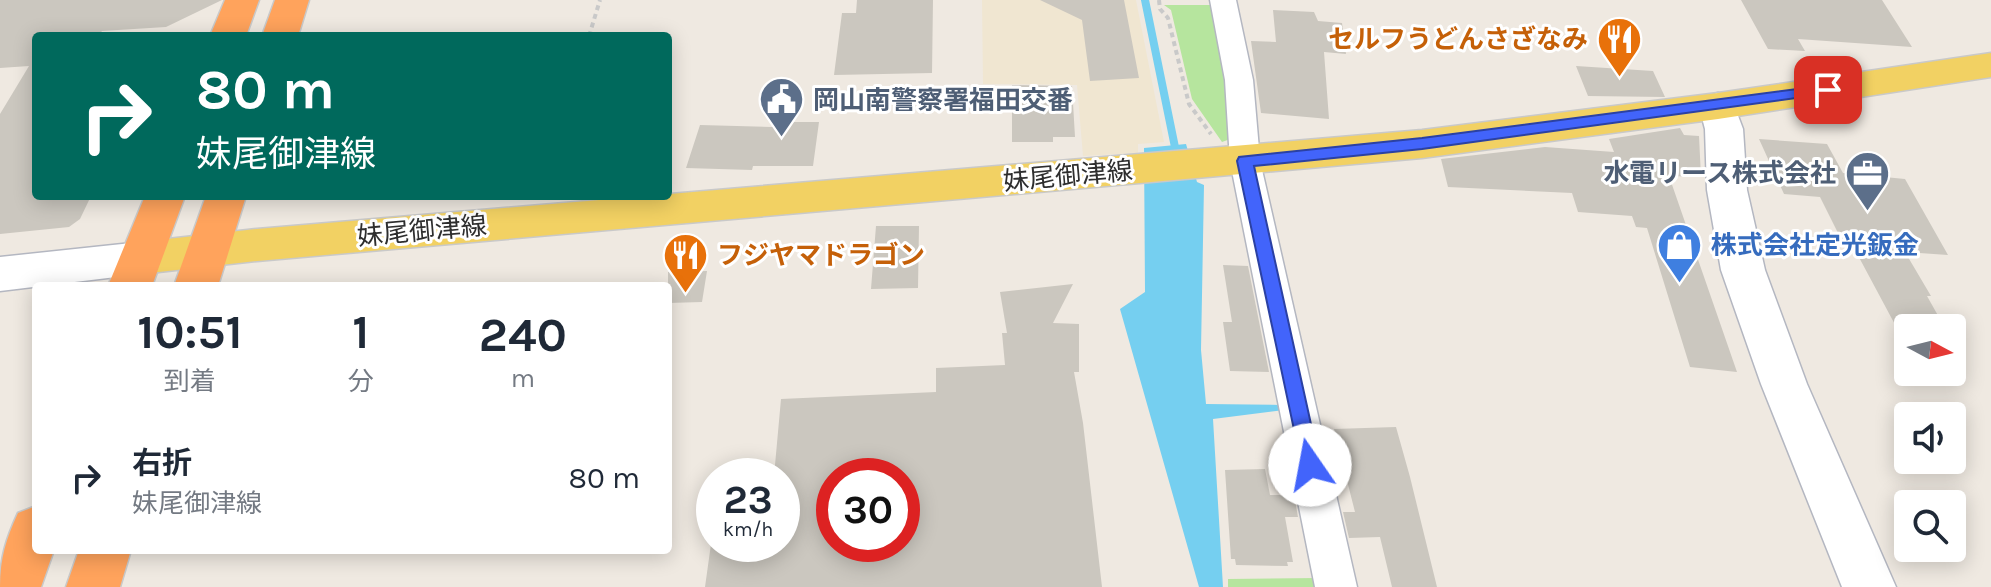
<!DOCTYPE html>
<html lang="ja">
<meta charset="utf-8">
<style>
:root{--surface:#fff;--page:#f2f2f3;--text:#1f2937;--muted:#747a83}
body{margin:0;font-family:Karla,"Noto Sans JP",sans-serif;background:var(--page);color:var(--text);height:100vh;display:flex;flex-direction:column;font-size:30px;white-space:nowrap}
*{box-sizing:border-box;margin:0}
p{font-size:26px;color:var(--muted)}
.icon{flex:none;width:44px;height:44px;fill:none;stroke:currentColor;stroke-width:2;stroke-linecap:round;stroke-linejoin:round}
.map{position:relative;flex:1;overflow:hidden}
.details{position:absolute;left:32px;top:282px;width:640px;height:272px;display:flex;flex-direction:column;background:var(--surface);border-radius:8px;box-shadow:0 4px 20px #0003}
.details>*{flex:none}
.hud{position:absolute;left:32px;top:32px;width:640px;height:168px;border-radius:8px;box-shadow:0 4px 20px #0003;background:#00695c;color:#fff;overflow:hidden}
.needle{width:52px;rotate:97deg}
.controls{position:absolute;left:1894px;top:314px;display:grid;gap:16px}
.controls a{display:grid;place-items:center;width:72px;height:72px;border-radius:8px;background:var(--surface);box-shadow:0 4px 20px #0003;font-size:40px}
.speed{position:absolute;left:696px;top:458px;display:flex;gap:16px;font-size:40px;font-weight:700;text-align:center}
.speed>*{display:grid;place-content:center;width:104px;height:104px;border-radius:50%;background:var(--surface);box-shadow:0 4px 20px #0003;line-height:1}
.speed small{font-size:20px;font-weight:400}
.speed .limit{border:12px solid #d22;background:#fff;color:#111}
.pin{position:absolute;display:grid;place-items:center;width:68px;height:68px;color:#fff;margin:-34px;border-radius:16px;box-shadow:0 4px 12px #0006}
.me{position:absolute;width:88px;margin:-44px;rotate:348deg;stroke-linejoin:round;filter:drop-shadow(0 0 6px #0008)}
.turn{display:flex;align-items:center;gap:28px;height:168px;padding:0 32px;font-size:36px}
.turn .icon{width:104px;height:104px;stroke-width:2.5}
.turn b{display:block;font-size:56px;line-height:68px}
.eta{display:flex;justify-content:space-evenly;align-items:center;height:136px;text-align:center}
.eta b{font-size:48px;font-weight:700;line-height:56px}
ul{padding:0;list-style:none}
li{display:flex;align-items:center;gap:24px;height:120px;padding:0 32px}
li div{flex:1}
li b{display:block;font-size:30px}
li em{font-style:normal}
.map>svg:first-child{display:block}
.education{fill:#f0e6d1}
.green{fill:#b6e59e}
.water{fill:#75cff0}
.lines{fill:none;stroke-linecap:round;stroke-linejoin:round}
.stream{stroke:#75cff0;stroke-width:8}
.building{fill:#cbc7bf;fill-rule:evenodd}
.street-casing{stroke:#b4b7c1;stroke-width:3}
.secondary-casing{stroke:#b4b7c1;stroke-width:3}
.primary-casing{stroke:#c9c9c9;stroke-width:3}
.highway-casing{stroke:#c9c9c9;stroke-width:3}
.path{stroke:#c9c9c9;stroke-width:4;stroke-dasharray:5 4;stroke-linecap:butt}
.street{fill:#fff;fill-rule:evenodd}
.secondary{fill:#fff;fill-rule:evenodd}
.primary{fill:#f2d163;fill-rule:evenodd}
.highway{fill:#ffa35c;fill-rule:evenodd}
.route{fill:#4264fb;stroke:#2b41a3;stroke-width:2}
.labels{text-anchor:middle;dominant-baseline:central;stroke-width:6;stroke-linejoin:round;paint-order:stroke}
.food-label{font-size:26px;font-weight:bold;fill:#c56008;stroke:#fff;text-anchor:end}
.service-label{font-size:26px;font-weight:bold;fill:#4e5e75;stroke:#fff;text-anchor:start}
.street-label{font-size:26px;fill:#2e2e2e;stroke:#fff}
.shop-label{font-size:26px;font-weight:bold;fill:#366cbe;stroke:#fff;text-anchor:start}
</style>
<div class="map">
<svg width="1991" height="587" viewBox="0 0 1991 587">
<rect width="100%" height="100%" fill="#efe9e1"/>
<path class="education" d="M982 0H1136L1164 142 1138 144V153L1083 156 1077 85 983 84Z"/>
<path class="green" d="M1164 5H1214L1225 43 1233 138 1222 142 1192 99 1171 10Z
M1318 578 1320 587H1228V579Z"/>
<path class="water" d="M1186 144 1197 182 1204 185 1201 350 1206 404 1284 405V410L1213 419 1223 587H1199L1120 309 1145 292 1144 148Z"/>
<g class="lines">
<path class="stream" d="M1145 0 1177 157"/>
</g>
<path class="building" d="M0 0H222L166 27 102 31 98 36H36V196H91L80 219 69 227 0 234V114L29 66 0 68Z
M857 0H933L932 73 834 75 842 13H856Z
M1040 0H1124L1139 78 1090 81 1082 20Z
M1741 0H1882L1912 47 1798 39 1805 51 1768 49Z
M1273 10 1314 12 1318 21 1342 23 1346 54 1324 52 1329 119 1261 113 1251 41 1276 42Z
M1576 66 1653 71 1665 97 1588 96Z
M1012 85 1072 86 1075 137H1053V142H1012Z
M773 122H819L813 166H753L752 170 686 168 700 125 772 127Z
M1680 128 1684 135 1699 136 1701 177 1669 176 1737 372 1690 367 1647 228 1636 227 1632 216 1578 212 1572 193 1448 187 1441 159 1545 147 1614 152 1609 139Z
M1759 139 1827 144 1843 173 1905 179 1948 255 1905 252 1931 296H1927L1945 328H1908L1907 347 1854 248 1845 247 1820 197 1784 194Z
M876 226H919L918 288 871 289Z
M1223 265 1248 266 1269 372 1230 371 1223 322H1232Z
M707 271 702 302 668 303V272Z
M1073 284 1053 323 1079 324V372H1074L1083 423 1102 587H705L711 544H782V476H774L781 399 936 392V368L1005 365 1002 333H1007L1000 292ZM834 476H902V544H834Z
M1396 427 1410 477 1437 587H1392L1380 537 1349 538 1343 512H1355L1334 429Z
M1265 469 1270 495H1294L1298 517H1285L1293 562H1287L1288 566 1236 565 1235 559H1231L1225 470Z"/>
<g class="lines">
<defs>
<path id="street" d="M1210 0H1236L1253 80 1260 161 1357 587H1315L1230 161 1225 80Z"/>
<path id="secondary" d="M1718 93 1731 97 1743 129 1747 190 1765 270 1807 384 1896 587H1842L1761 384 1721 270 1707 190 1705 129 1699 106 1705 97Z
M141 242 156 247 162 258 156 269 141 274 0 291V257Z"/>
<path id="primary" d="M1991 53V77L1718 119 1422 158 257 261 141 274 126 269 120 258 126 247 141 242 257 229 1422 130 1718 93Z"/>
<path id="highway" d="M225 0H259L246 36H210Z
M275 0H309L298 36H262Z
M145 196H185L152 286H108Z
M206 196H246L218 286H174Z
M36 506V550H54L41 587H0C0 558 6 539 18 513Z
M79 550H131L120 587H66Z"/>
</defs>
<use href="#street" class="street-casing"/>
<use href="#secondary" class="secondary-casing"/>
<use href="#primary" class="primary-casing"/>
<use href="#highway" class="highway-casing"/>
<path class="path" d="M1159 0 1160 9 1168 18 1189 104 1211 134
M589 36 600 0"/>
<use href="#street" class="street"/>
<use href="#secondary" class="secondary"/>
<use href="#primary" class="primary"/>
<use href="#highway" class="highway"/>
</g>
<path class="route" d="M1828 85 1833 86V93L1422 149 1254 166 1320 465 1317 472 1310 474 1303 472 1237 161 1239 157 1422 138Z"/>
<defs>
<symbol id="restaurant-pin" viewBox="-11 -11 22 30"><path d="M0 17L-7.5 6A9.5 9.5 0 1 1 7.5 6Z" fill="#e8710a" stroke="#fff"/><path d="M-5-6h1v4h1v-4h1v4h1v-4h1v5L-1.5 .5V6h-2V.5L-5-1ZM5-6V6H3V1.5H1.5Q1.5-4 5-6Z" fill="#fff"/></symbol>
<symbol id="civic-pin" viewBox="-11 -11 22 30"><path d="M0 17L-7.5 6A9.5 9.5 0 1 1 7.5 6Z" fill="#5c6f8a" stroke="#fff"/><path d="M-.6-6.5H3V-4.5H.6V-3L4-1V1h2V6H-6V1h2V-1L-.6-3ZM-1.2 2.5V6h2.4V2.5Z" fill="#fff"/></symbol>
<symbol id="office-pin" viewBox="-11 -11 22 30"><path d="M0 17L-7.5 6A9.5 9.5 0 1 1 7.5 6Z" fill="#5c6f8a" stroke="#fff"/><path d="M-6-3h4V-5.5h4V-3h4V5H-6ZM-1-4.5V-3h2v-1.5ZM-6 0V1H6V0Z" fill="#fff"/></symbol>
<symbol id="shop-pin" viewBox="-11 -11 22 30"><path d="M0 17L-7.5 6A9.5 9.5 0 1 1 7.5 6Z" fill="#3f7fe0" stroke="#fff"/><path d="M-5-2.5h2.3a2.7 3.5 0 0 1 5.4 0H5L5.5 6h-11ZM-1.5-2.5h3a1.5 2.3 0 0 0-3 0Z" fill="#fff"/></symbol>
</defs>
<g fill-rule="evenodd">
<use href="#restaurant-pin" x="1594" y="14" width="51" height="69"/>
<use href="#civic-pin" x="756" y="74" width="51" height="69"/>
<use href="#office-pin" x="1842" y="148" width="51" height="69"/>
<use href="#shop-pin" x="1654" y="220" width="51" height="69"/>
<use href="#restaurant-pin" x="660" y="230" width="51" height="69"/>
</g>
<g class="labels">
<g class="food-label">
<text x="1588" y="39">セルフうどんさざなみ</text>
<text x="717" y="255" text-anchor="start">フジヤマドラゴン</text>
</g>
<g class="service-label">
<text x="813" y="100">岡山南警察署福田交番</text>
<text x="1836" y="173" text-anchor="end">水電リース株式会社</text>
</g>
<g class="street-label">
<text transform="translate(1068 176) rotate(-5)">妹尾御津線</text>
<text transform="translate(422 231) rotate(-5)">妹尾御津線</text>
</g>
<g class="shop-label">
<text x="1711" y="245">株式会社定光鈑金</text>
</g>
</g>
</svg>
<div class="controls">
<a><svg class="needle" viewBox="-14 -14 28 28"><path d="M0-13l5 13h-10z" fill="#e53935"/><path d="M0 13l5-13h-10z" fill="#747a83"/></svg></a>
<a><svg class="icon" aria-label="sound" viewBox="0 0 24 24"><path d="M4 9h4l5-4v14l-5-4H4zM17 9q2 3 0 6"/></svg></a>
<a><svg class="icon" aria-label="search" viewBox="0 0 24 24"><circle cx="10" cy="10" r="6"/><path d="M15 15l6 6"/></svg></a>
</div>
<div class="speed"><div>23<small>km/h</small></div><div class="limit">30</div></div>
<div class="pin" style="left:1828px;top:90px;background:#d93025"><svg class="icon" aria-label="arrive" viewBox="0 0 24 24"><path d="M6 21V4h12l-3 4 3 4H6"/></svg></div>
<svg class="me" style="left:1310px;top:465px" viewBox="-20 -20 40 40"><circle r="19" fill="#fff"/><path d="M0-13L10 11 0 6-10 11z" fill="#4264fb"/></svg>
<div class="hud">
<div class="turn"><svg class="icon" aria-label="right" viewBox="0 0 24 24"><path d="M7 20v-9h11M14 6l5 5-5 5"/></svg><div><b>80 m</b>妹尾御津線</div></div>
</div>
<section class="details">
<div class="eta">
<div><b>10:51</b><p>到着</p></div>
<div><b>1</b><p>分</p></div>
<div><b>240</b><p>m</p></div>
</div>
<ul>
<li><svg class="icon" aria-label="right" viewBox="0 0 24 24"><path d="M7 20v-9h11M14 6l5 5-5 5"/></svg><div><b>右折</b><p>妹尾御津線</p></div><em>80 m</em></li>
</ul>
</section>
</div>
